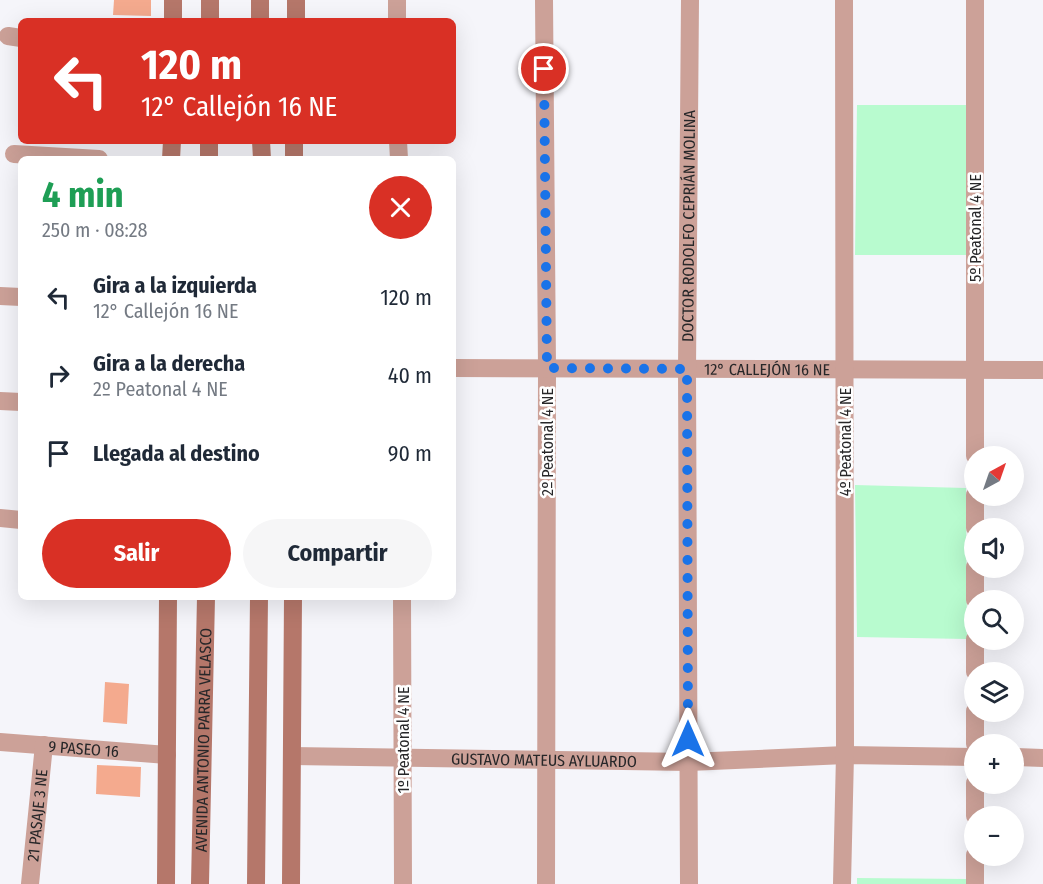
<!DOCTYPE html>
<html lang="es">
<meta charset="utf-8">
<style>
:root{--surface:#fff;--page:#f6f6f7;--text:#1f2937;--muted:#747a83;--accent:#d93025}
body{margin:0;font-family:"Fira Sans Condensed",sans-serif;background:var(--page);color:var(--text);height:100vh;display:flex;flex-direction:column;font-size:22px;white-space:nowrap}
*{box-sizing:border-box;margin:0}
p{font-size:20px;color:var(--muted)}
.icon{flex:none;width:33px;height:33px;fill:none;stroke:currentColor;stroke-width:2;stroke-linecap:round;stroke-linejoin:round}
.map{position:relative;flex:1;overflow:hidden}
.side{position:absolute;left:18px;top:156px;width:438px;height:444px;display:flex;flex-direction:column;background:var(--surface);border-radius:9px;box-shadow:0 6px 24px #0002}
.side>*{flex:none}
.banner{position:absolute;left:18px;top:18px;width:438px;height:126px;border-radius:9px;box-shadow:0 6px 24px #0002;background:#d93025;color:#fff;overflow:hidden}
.needle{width:39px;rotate:40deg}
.buttons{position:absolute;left:964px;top:446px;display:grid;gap:12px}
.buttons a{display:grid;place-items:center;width:60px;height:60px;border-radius:50%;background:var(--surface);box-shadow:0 6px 24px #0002;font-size:30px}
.pin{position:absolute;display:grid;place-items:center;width:51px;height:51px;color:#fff;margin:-26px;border:3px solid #fff;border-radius:50%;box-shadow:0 2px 6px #0007}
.me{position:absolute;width:66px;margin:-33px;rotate:0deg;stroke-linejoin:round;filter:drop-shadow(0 0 4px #0008)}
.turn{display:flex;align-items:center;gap:21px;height:126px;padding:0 24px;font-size:27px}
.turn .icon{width:78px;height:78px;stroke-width:2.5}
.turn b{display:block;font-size:42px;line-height:51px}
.round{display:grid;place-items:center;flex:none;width:63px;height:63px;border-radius:32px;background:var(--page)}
.headline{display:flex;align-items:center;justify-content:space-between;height:102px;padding:0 24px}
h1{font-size:36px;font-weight:700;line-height:45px;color:#1e9e55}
.primary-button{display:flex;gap:12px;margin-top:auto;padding:12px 24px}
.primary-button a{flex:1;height:69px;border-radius:36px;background:var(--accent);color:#fff;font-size:24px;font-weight:700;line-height:69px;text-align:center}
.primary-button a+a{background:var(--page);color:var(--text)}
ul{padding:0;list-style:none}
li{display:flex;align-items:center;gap:18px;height:78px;padding:0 24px}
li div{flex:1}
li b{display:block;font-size:22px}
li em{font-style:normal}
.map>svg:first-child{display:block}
.green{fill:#b8fbcf}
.building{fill:#f4aa8e}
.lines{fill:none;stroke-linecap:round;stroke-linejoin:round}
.street{stroke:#cca198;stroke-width:18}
.secondary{stroke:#b5776a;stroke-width:18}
.route{stroke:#1a73e8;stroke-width:10;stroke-dasharray:0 18}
.labels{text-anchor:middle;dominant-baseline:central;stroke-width:5;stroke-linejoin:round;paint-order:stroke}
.street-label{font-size:16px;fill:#272729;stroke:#fff}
</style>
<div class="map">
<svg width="1043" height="884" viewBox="0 0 1043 884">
<rect width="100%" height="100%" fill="#f5f5fa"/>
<path class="green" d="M857 105H968L967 255H855Z
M855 485 966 488 967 639 857 637Z
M857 878 968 879V884H857Z"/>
<path class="building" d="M114 0H151V16L113 15Z
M105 682 129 684 127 724 103 722Z
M97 765 141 767 140 797 96 794Z"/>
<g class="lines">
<g class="street">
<path d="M397 0V21"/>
<path d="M544 0 547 368 546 884"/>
<path d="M8 36 21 38"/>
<path d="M398 141 399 159"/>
<path d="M14 154 99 159"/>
<path d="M0 296 21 297"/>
<path id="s1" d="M453 368 1043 370"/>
<path d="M0 401 21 402"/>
<path d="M975 456V0"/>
<path d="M975 495V528"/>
<path d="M0 518 21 520"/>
<path d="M975 567V600"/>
<path d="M402 597 403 884"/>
<path d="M975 639V672"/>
<path d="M975 711V744"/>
<path id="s2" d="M0 742 167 755"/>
<path id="s3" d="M292 756 689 762 845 755 975 757"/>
<path d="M1014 757 1043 758"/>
<path d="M975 816V783"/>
<path id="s4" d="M30 884 44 745"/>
<path id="s5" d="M689 884 687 369 690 0"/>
<path d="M842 884 845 755 844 0"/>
<path d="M975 884V855"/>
</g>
<g class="secondary">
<path d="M260 0V21"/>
<path d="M173 21V0"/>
<path d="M210 21V0"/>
<path d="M296 21V0"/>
<path d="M261 141 262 159"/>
<path d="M171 159 172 141"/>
<path d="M209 159V141"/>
<path d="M294 159V141"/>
<path d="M166 884 168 597"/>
<path id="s6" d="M200 884 206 597"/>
<path d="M256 884 259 597"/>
<path d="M291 884 293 597"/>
</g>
</g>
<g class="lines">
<path class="route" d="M544 69 547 368 687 369 688 739"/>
</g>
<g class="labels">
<g class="street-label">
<text stroke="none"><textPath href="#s5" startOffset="658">DOCTOR RODOLFO CEPRIÁN MOLINA</textPath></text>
<text transform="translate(975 228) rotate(-90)">5º Peatonal 4 NE</text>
<text stroke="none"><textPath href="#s1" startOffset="314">12° CALLEJÓN 16 NE</textPath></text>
<text transform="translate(547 442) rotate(-90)">2º Peatonal 4 NE</text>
<text transform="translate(845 442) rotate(-90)">4º Peatonal 4 NE</text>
<text stroke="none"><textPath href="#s6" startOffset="144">AVENIDA ANTONIO PARRA VELASCO</textPath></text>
<text transform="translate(403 740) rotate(-90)">1º Peatonal 4 NE</text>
<text stroke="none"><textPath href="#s2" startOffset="84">9 PASEO 16</textPath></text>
<text stroke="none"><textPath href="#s3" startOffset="252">GUSTAVO MATEUS AYLUARDO</textPath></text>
<text stroke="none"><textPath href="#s4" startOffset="69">21 PASAJE 3 NE</textPath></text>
</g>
</g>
</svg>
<div class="buttons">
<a><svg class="needle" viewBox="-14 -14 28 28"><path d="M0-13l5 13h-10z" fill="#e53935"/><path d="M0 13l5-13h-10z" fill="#747a83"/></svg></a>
<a><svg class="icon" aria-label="sound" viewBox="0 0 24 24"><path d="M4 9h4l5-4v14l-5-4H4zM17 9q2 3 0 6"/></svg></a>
<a><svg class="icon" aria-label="search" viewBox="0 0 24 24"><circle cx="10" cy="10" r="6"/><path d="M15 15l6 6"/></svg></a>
<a><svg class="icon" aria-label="layers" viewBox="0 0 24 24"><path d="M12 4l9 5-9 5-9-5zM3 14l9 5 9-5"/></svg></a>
<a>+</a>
<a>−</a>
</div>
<div class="pin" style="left:544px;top:69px;background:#d93025"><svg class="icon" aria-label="arrive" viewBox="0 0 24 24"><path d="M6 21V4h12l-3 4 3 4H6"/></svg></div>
<svg class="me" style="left:688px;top:739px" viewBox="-20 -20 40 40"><path d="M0-17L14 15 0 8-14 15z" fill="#1a73e8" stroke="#fff" stroke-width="4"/></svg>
<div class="banner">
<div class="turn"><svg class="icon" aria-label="left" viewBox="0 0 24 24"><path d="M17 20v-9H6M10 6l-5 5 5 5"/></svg><div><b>120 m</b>12° Callejón 16 NE</div></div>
</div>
<section class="side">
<div class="headline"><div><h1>4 min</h1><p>250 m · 08:28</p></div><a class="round" style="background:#d93025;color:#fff"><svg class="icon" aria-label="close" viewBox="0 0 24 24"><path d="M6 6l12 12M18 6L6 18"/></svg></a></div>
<ul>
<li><svg class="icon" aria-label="left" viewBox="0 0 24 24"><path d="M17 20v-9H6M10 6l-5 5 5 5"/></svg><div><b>Gira a la izquierda</b><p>12° Callejón 16 NE</p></div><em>120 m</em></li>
<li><svg class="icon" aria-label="right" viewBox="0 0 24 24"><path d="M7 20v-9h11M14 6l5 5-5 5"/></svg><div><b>Gira a la derecha</b><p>2º Peatonal 4 NE</p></div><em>40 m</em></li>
<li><svg class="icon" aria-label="arrive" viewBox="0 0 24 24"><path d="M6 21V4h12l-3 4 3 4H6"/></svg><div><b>Llegada al destino</b></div><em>90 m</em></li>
</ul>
<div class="primary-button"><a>Salir</a><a>Compartir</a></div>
</section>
</div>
